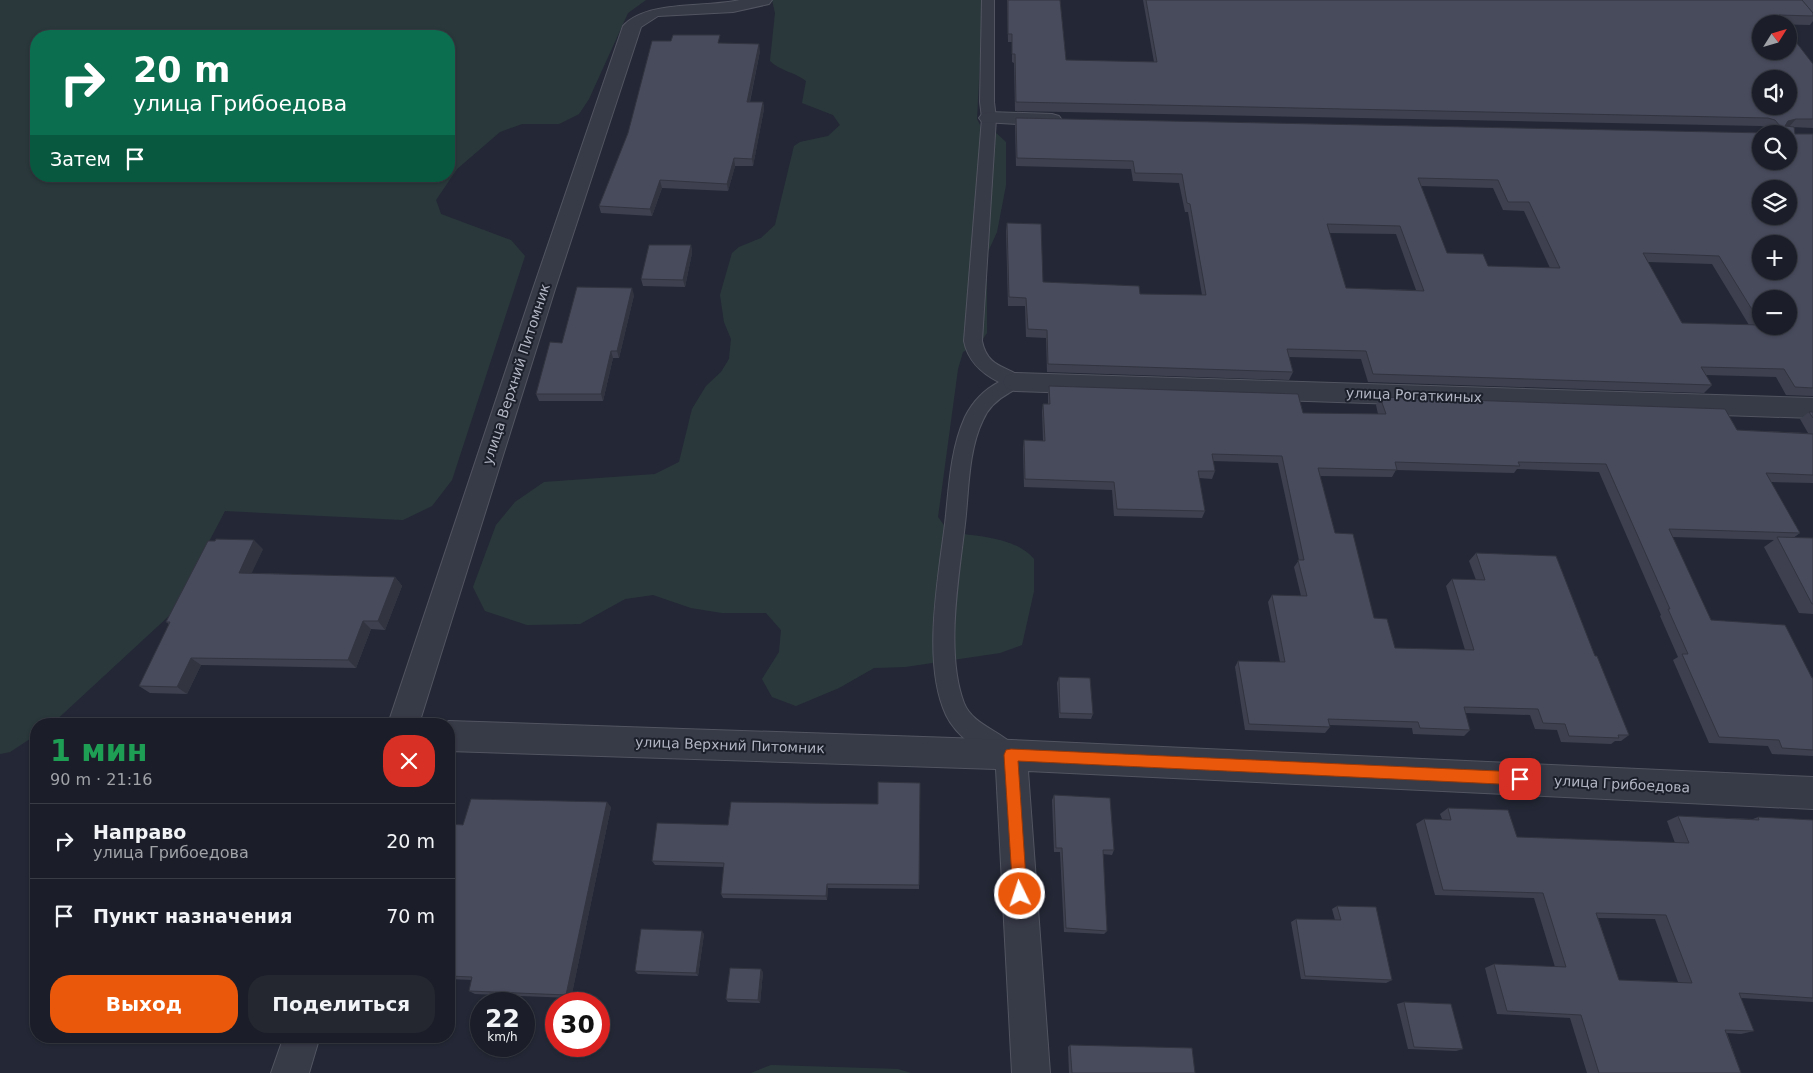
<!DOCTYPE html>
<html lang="ru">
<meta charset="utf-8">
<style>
:root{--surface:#1b1e28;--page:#242730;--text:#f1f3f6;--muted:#a0a2a8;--line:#393c45;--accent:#ea580c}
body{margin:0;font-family:"DejaVu Sans",sans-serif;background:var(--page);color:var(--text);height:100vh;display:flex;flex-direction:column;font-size:19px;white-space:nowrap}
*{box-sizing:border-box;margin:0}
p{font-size:16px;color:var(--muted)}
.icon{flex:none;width:28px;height:28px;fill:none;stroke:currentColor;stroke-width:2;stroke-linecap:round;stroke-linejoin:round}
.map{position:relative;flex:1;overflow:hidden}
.drawer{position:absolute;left:30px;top:718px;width:425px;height:325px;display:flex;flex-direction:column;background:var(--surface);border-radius:20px;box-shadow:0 1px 4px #0004,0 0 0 1px var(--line)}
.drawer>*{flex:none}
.guide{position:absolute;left:30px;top:30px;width:425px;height:152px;border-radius:20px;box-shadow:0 1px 4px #0004,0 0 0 1px var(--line);background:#0b6e4f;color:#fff;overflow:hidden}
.needle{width:32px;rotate:53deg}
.buttons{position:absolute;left:1752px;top:15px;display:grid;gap:10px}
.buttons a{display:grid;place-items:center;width:45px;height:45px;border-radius:50%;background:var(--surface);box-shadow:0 1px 4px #0004,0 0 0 1px var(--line);font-size:25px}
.speed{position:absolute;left:470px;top:992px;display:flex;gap:10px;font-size:25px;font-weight:700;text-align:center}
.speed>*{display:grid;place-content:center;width:65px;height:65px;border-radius:50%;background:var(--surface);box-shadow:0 1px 4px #0004,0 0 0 1px var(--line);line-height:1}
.speed small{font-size:12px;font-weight:400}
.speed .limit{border:8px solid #d22;background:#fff;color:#111}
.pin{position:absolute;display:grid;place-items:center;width:42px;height:42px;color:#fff;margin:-21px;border-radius:10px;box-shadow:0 2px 8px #0006}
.me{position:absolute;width:55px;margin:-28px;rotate:356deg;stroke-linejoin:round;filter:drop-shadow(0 0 4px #0008)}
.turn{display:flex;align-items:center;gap:18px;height:105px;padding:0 20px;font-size:22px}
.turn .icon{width:65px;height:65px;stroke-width:2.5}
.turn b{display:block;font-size:35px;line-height:42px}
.then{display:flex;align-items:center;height:48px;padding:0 20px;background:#0003;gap:10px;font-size:19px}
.round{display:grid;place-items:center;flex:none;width:52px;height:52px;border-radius:20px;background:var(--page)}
.head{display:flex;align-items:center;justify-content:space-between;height:85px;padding:0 20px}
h1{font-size:30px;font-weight:600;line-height:38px;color:#1e9e55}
.primary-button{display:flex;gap:10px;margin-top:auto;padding:10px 20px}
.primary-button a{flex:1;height:58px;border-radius:20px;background:var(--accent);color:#fff;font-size:20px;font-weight:600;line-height:58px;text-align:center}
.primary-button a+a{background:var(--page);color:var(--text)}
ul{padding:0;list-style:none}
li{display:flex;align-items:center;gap:15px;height:75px;padding:0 20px;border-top:1px solid var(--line)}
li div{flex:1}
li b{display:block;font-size:19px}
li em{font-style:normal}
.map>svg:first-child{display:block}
.green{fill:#2a383b;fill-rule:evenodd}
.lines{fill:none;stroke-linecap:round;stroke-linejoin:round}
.lane-casing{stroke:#525561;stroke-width:2}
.street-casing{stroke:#525561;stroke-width:2}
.secondary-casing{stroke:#525561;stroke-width:2}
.lane{fill:#373a47;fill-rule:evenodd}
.street{fill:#373a47;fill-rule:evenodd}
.secondary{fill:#454959;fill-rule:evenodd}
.wall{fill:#3e404f;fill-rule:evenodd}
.shaded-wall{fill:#323440}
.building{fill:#484b5c;stroke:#323440;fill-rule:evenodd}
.route{fill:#ea580c;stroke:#983908}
.labels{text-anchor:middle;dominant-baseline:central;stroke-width:4;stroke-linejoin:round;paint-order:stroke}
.street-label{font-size:14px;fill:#b2b5c3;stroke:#1c202b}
</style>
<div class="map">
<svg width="1813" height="1073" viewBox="0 0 1813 1073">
<rect width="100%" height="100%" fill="#242836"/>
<path class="green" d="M0 0H646L628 13 589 99 579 114 559 124H522L500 132 457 169 436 200 441 214 511 240 525 256 452 480 432 506 403 520 225 511 171 614 52 724H36V735L10 752 0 754ZM36 36H449V176H36Z
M772 0H983L977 119 981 127 995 132 1006 142V185L997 232 987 254V333L980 343 963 352 958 369 938 517 949 532C978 537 1014 536 1034 559V591L1022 645 1000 653 905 667 874 668 839 688 796 706 772 697 762 679 779 652 781 630 766 613H722L691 608 653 595 625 599 580 624 527 625 485 611 473 587 496 525 515 502 544 482 655 474 679 462 692 409 706 386 721 372 729 359 731 339 724 322 720 295 732 253 739 247 761 238 775 225 794 146 800 142 828 136 840 125 833 115 802 103 806 81C795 72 780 71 770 61L775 13Z
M771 1065 898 1069 911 1073H751Z"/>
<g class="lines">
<defs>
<path id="lane" d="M982 0H994V102L996 118 982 341C988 372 1014 365 1024 382 1021 388 1015 389 1009 393 998 399 988 408 983 420 968 451 969 490 965 524 959 576 945 653 964 703 974 728 1009 732 1018 753L1015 761 1007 764C984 755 957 738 946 715 922 663 938 580 945 524 949 489 950 450 965 417 973 401 984 390 999 382 981 373 968 361 964 341L982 118 980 102Z"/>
<path id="street" d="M740 0H772L769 4 733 12 658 16 641 27 555 289 419 724H388L533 289 623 26C646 0 705 8 740 0Z
M989 112 1052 114 1059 116 1062 120 1059 124 1052 126 982 122 979 118 982 114Z
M1015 373 1813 398V418L1015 391 1006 388 1003 382 1006 376Z
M449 721 1011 740 1813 777V809L1028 771 1050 1073H1012L996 769 449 751V724H443Z
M284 1036H320L309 1073H271Z"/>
<path id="secondary" d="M1795 0H1813V16L1807 15Z"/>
</defs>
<use href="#lane" class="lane-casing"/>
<use href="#street" class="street-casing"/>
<use href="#secondary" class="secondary-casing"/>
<use href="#lane" class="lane"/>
<use href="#street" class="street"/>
<use href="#secondary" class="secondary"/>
</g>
<path class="wall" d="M1007 0H1060L1066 60 1154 62 1143 0H1132H1802L1813 13V21L1810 25 1761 24 1813 64V128L1792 127 1795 134H1813V396L1786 395 1776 377 1706 375 1712 385 1704 393 1368 382 1361 359 1289 357 1293 372 1289 380 1047 372 1046 338 1026 337 1025 306H1008L1006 231 1007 223 1043 282 1140 294 1202 295 1188 212H1185L1179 183 1133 181 1131 169 1016 166 1015 126 1016 118 1765 133 1769 128 1761 126 1015 111 1014 63 1012 62V42H1008ZM1421 186 1493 188 1503 210 1524 211 1550 268 1488 266 1447 253ZM1329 233 1396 234 1416 290 1346 288ZM1648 262 1712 264 1749 325 1682 323Z
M721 43 760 51 750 102H763L764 109 753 166H735L728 191 662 188 652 216 601 213 599 206Z
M691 245 692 253 685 287 643 286 641 279Z
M634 295 619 358H613L603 401H539L536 394 562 343Z
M1049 386 1303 413 1378 414 1376 405 1380 397 1737 430 1808 433 1800 419 1809 412H1813V483L1771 482 1800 533 1793 538H1813V614L1799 613 1764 547 1774 540 1672 537 1711 620 1813 678V756L1772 754 1768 746 1709 743 1673 660 1678 657 1660 616 1661 615 1599 472 1517 469 1514 473 1396 470 1392 477 1320 476 1335 533 1374 618 1395 648 1465 650 1446 586 1452 579 1476 580 1469 561 1476 553 1595 656 1629 735 1621 741H1615L1611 744 1561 742 1557 730 1535 729 1530 715 1465 713 1470 730 1464 736 1413 734 1412 728 1330 725V727L1325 733 1245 730 1235 667 1238 661 1280 662 1268 602 1272 595 1301 596 1294 567 1299 560 1278 463 1213 461 1215 471 1212 479 1199 478 1205 511 1202 518 1114 516 1112 490 1024 487 1023 448 1024 440 1043 441 1042 411 1043 404H1048V394Z
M263 549 251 573 395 577 402 586 385 630 371 629 356 668 201 665 187 694 150 693 139 686 169 624 166 622Z
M1059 677 1093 714 1091 719 1059 718 1057 683Z
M920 783 919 889 828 888 827 900 723 898 721 894 724 867 655 865 652 861 728 825 878 804Z
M1054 795 1114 850 1112 855 1103 854 1107 931 1104 934 1064 932 1060 852H1054L1052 800Z
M611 807 571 998 475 994 469 991 472 980 449 979V879L453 865H449V824L463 825Z
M1448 808 1517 837 1675 843 1667 821 1678 816 1753 819 1758 817 1813 820V1002L1741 998 1754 1031 1741 1034 1727 1033 1741 1073H1587L1570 1018 1497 1014 1485 968 1494 964 1555 967 1534 898 1435 895 1416 824 1424 819H1442L1440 814ZM1598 918 1655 919 1678 982 1619 980Z
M1337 906 1392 980 1386 983 1301 979 1291 922 1296 919 1335 920 1332 909Z
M704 934 698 976 638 974 635 971Z
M763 972 760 1003 728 1002 726 999Z
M1404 1002 1463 1049 1456 1051 1408 1049 1397 1004Z
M1070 1045 1195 1073H1069L1068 1047Z"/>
<path class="shaded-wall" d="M759 44 760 51 748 109 747 102Z
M763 102 764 109 753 166 752 159Z
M1796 119 1789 127 1781 129 1788 121Z
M734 158 735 166 728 191 727 184Z
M660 180 662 188 652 216 650 209Z
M691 245 692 253 685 287 683 280Z
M632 288 634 295 619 358 617 351Z
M611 351 613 358 603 401 601 394Z
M254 540 263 549 248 581 239 573Z
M395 577 402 586 385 630 378 621Z
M363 621 371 629 356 668 348 660Z
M191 658 201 665 187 694 177 687Z
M607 802 611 807 571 998 566 995Z
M827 884 828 888 827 900 826 896Z
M702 931 704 934 698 976 696 973Z
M761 969 763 972 760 1003 758 1000Z"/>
<path class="building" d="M1008 0H1060L1066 60 1157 62 1146 0H1802L1813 13V16L1779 15 1786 24H1761V51H1789V33L1813 64V119H1796L1788 121 1785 126 1794 127 1795 134H1813V388L1795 387 1784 369 1701 367 1712 385 1373 374 1366 351 1287 349 1293 372 1048 364 1047 330 1028 329 1026 298 1009 297 1007 223 1041 224 1043 282 1139 286 1140 294 1206 295 1190 204 1187 203 1182 174 1135 173 1133 161 1017 158 1016 118 1768 133 1770 127 1780 126 1775 120 1768 118 1016 102 1015 54H1012V34H1008ZM1761 79H1789V106H1761ZM1761 134H1789V161H1761ZM1418 178 1498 180 1508 202H1529L1560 268 1488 266 1483 254 1447 253ZM1761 189H1789V216H1761ZM1327 224 1400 226 1424 291 1346 288ZM1761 244H1789V271H1761ZM1643 253 1719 256 1761 324V299H1789V326H1761V325L1682 323Z
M673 35H720L718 43 759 44 747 102H763L752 159 734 158 727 184 660 180 650 209 599 206 628 133 652 41H671Z
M649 245H691L683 280 641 279Z
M577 287 632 288 617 351H611L601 394H536L550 342 562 343Z
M1049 386 1298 394 1303 413 1386 414 1380 397 1725 409 1737 430 1813 434V475L1766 473 1800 533 1669 529 1711 620 1785 625 1812 678H1813V750L1782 748 1779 740 1719 737 1682 654H1688L1668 609H1670L1606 464 1518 462 1520 466 1395 462 1397 470 1318 468 1335 533 1353 534 1374 618 1387 619 1395 648 1474 650 1452 579 1485 580 1476 553 1556 556 1595 656H1597L1629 735H1618L1619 738 1569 736 1565 724 1543 723 1538 709 1464 707 1470 730 1420 728 1418 722 1328 719 1330 727 1249 724 1238 661 1285 662 1272 595 1307 596 1298 560H1304L1282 456 1212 454 1215 471H1198L1205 511 1117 509 1114 482 1025 479 1024 440 1045 441 1043 404H1050Z
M1809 412H1813V418Z
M1777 537 1813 538V604H1812Z
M216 539 254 540 239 573 395 577 378 621H363L348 660 191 658 177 687 139 686 170 622H166L208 541H215Z
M1059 677 1090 678 1093 714 1060 713Z
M878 782 920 783 919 885 827 884 826 896 721 894 724 863 652 861 657 823 728 825 731 802 878 804Z
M1054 795 1110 798 1114 850H1103L1107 931 1066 928 1062 848H1056Z
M471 799 607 802 566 995 469 991 472 977 449 976V879L454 860H449V824L463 825Z
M1448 808 1508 810 1517 837 1689 843 1678 816 1759 820 1758 817 1813 820V998L1739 993 1754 1031 1725 1030 1741 1073H1599L1581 1015 1507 1011 1494 964 1566 967 1543 893 1443 890 1424 819 1451 820ZM1596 913 1666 915 1692 983 1619 980Z
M1337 906 1376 907 1392 980 1305 976 1296 919 1341 920Z
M641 929 702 931 696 973 635 971Z
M730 968 761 969 758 1000 726 999Z
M1404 1002 1451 1004 1463 1049 1414 1047Z
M1070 1045 1192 1048 1195 1073H1072Z"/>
<path class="route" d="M1011 749 1520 772 1524 774 1526 779 1524 783 1520 785 1018 761 1027 894 1025 899 1020 901 1015 899 1013 894 1004 755 1006 750Z"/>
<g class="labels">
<g class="street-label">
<text transform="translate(516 374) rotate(-72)">улица Верхний Питомник</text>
<text transform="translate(1414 395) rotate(2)">улица Рогаткиных</text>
<text transform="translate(730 745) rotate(2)">улица Верхний Питомник</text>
<text transform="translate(1622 784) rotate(3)">улица Грибоедова</text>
</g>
</g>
</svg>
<div class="buttons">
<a><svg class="needle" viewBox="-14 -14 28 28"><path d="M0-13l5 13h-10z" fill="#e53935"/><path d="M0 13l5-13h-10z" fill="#a0a2a8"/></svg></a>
<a><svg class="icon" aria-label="sound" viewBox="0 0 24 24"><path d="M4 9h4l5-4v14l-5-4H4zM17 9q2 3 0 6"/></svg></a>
<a><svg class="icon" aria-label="search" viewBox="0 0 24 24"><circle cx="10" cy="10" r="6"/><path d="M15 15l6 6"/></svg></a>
<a><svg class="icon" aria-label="layers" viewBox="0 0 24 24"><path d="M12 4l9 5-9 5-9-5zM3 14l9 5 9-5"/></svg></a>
<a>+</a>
<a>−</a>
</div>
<div class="speed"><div>22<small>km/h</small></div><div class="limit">30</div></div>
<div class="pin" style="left:1520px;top:779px;background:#d93025"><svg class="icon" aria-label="arrive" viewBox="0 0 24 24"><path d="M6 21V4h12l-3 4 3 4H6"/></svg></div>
<svg class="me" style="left:1020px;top:894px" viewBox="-20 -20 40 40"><circle r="17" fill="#ea580c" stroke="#fff" stroke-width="3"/><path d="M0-11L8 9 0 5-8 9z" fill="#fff"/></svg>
<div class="guide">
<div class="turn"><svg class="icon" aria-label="right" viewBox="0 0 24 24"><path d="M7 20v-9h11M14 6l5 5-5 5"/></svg><div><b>20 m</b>улица Грибоедова</div></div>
<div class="then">Затем<svg class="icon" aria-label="arrive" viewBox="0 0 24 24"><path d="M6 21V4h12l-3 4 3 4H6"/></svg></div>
</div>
<section class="drawer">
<div class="head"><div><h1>1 мин</h1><p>90 m · 21:16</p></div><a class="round" style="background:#d93025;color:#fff"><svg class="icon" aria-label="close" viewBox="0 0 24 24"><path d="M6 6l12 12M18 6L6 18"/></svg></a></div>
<ul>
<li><svg class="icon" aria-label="right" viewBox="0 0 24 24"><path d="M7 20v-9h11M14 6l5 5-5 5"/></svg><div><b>Направо</b><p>улица Грибоедова</p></div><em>20 m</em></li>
<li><svg class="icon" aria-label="arrive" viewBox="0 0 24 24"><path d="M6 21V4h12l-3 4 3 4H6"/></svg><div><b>Пункт назначения</b></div><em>70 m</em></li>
</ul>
<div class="primary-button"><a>Выход</a><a>Поделиться</a></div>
</section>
</div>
